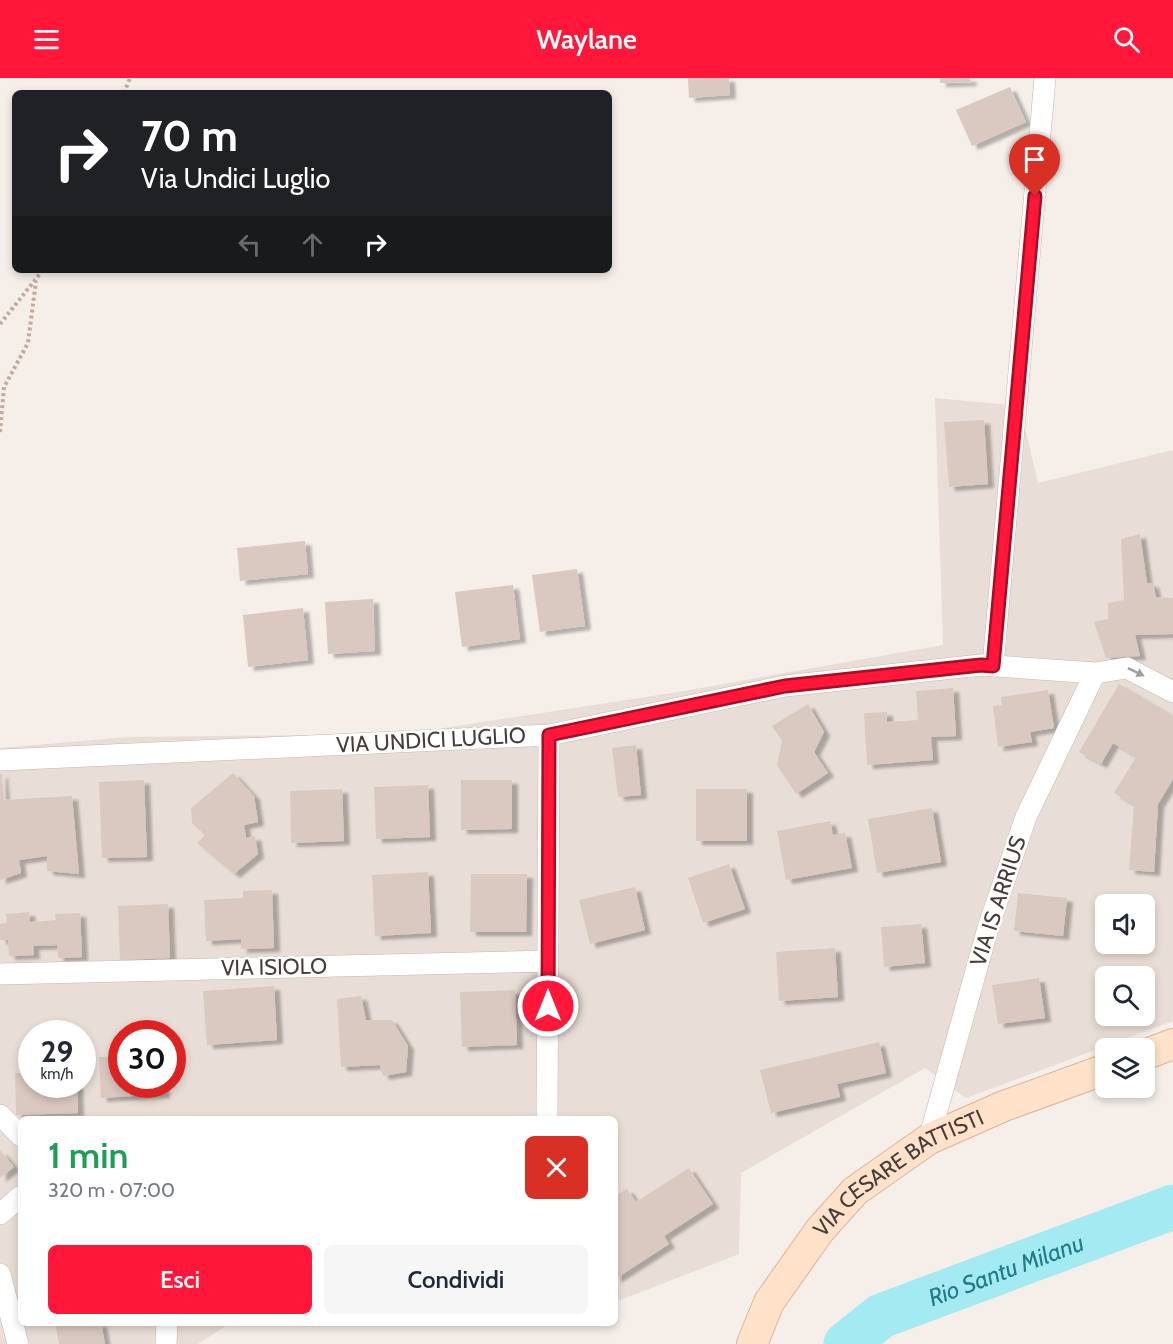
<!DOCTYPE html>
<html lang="it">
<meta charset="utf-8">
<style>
:root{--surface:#fff;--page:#f6f6f7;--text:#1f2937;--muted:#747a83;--accent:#ff1638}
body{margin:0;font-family:Cabin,sans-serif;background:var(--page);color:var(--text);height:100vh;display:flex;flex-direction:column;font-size:22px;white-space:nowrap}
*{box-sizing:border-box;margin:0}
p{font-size:20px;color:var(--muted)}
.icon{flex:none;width:33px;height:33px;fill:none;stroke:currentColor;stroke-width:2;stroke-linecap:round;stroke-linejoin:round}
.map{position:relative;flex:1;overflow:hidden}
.drawer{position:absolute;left:18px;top:1038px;width:600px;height:210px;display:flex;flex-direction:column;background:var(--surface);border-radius:9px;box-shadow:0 3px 9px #0003}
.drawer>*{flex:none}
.top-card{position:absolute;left:12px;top:12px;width:600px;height:183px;border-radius:9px;box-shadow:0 3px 9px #0003;background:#202124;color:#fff;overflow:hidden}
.fabs{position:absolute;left:1095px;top:816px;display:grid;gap:12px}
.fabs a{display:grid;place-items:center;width:60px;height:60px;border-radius:9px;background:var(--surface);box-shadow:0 3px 9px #0003;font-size:30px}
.speed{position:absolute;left:18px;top:942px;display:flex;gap:12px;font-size:30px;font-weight:700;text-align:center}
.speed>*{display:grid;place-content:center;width:78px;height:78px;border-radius:50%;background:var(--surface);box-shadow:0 3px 9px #0003;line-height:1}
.speed small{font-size:15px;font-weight:400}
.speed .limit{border:9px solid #d22;background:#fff;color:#111}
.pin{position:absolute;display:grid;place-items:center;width:51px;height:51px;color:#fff;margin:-62px -26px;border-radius:50% 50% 50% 0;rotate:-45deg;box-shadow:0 0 6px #0007}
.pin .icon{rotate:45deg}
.me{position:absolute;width:66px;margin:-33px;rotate:0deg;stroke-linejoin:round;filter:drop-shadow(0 0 4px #0008)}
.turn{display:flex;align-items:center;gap:21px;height:126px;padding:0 30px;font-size:27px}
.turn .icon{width:78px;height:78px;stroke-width:2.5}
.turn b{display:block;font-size:42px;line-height:51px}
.lanes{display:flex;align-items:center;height:57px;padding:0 30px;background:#0003;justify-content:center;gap:30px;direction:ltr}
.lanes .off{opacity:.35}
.round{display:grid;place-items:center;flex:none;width:63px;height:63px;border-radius:9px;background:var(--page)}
.headline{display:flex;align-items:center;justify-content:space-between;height:102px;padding:0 30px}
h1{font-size:36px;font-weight:600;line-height:45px;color:#1e9e55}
.primary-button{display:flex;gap:12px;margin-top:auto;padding:12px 30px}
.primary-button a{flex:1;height:69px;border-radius:9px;background:var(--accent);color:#fff;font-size:24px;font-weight:600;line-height:69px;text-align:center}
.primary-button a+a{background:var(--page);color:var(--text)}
header{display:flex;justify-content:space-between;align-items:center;height:78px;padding:0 30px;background:var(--accent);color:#fff;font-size:27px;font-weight:600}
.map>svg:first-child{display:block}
.residential{fill:#e9ded7;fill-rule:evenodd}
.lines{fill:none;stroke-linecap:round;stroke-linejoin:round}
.river{stroke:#a4eaf3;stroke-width:45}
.building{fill:#dac9c1;filter:url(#shadow)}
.street-casing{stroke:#c4b6ae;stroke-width:22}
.secondary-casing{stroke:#dab599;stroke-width:32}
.path{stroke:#c3aa9c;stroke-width:4;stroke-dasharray:3 3;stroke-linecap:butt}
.street{stroke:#fff;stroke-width:21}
.secondary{stroke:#ffe2c9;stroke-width:30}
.oneway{fill:#a49e9b}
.route-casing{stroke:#a60e24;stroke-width:15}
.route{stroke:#ff1638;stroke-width:10}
.labels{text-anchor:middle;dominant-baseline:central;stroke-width:5;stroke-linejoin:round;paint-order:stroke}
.street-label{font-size:22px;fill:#493d37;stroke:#fff}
.water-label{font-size:24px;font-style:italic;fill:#237b87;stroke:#fff}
</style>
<header><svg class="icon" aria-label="menu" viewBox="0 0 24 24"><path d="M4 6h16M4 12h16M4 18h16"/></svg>Waylane<svg class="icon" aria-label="search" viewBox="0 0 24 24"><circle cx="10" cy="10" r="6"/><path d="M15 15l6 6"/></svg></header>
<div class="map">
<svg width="1173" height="1266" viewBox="0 0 1173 1266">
<defs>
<filter id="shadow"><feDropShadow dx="6" dy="4" stdDeviation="1.5" flood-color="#0004"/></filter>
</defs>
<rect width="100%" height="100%" fill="#f5eee9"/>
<path class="residential" d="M935 320 1020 328 1038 405 1173 372V943L966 1020 925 990 741 1095 739 1176 615 1224V1041H21V1245H230L198 1266H0V670L129 659 405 656 678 614 943 567ZM1106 826H1144V866H1106ZM1106 898H1144V938H1106ZM32 956H82V1006H32ZM122 956H172V1006H122Z"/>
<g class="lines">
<path class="river" id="s1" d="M846 1266 881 1238 1173 1129"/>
</g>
<path class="building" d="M688 0H729L730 17 689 20Z
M940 0H970L971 4 940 5Z
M1010 9 1026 44 972 68 956 32Z
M984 342 988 406 949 409 944 344Z
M1140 456 1147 505 1153 506 1156 519 1173 520V556L1135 557 1140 578 1106 580 1094 544 1108 541V525L1124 522 1121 461Z
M305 463 308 496 240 503 237 470Z
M577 491 585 548 540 554 532 497Z
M513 507 520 561 462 569 455 514Z
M373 521 375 573 328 576 325 524Z
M303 530 308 582 248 589 243 537Z
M1119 606 1173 638V701L1158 726 1154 794 1129 792 1134 727 1114 715 1136 679 1113 665 1101 686 1079 674Z
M953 610 956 658 931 659 933 682 867 687 864 635 887 634V644L918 642 916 613Z
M1048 612 1054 650 1030 654 1032 664 998 669 993 628 1002 627 1001 619Z
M808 626 824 654 814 674 828 695 796 716 777 687 782 663 772 648Z
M636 667 641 717 618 719 612 670Z
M233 695 254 718 258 744 244 747 246 760 255 758 258 776 234 796 197 765 205 757 192 745 191 730Z
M0 696H2L4 722 72 718 79 796 47 793V778L19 782 21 795 0 802Z
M144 702 147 779 102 780 99 704Z
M461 702H512V751L461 752Z
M428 707 430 759 376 761 374 709Z
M342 711 344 763 291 765 290 713Z
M696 711H747V763H696Z
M932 730 941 784 877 795 868 741Z
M830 743 833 757 845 755 852 790 786 802 777 753Z
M729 786 745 831 703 845 688 800Z
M428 794 431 855 375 858 372 797Z
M471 796H527L526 854H470Z
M635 809 645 852 590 866 579 822Z
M272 812 274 870 241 871V861L206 863 204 822 243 820V813Z
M1018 815 1067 820 1063 858 1014 853Z
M168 826 170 880 120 882 118 828Z
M29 834 30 844 56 842 55 836 80 835 82 879 58 880 57 867 33 868 34 877 9 878 8 862H0V846L7 845 6 836Z
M921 846 925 885 884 889 881 849Z
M835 870 838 919 779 923 776 874Z
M1039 900 1045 940 998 946 992 907Z
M274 908 277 962 207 967 203 913Z
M515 912 517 967 462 969 460 914Z
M361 918 366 942H392L408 968 406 994 383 998 380 987 341 989 337 921Z
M879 964 886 995 837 1006 840 1019 771 1035 760 992Z
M122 978V1006H163L164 1016 101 1020 99 979Z
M15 995H32V1006H77L78 1035 16 1037Z
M0 1072 14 1089 0 1100Z
M689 1090 713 1126 664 1158 669 1166 615 1201V1118L627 1111 636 1124Z
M55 1245H101L105 1266H59Z"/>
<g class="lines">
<defs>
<path id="street" d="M993 588 1045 0
M0 682 549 657 785 608 981 587 1095 595 1127 590 1173 614
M0 896 548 883
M0 1037 21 1058
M547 1041 549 657
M929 1061 988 850 1026 739 1095 595
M0 1136 21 1118
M0 1196 18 1266
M166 1266 167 1245"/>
<g id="secondary">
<path d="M1144 977 1173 966"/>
<path id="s2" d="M752 1266 769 1224 820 1152 855 1113 929 1061 1004 1028 1106 991"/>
</g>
</defs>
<use href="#street" class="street-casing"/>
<use href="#secondary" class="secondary-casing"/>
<path class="path" d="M124 15 130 0
M0 246 43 192
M0 354 4 309 28 265 36 203"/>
<use href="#street" class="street"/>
<use href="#secondary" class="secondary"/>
</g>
<defs><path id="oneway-solid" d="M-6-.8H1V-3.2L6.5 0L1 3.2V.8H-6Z" transform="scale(1.5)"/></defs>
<use class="oneway" href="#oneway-solid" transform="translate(1136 594) rotate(26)"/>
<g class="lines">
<defs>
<path id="route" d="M548 928 549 657 785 608 981 587 993 588 1035 118"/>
</defs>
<use href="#route" class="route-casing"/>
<use href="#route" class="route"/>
</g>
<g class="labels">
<g class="street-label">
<text transform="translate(431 662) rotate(-3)">VIA UNDICI LUGLIO</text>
<text transform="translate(998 823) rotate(-72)">VIA IS ARRIUS</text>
<text transform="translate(274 889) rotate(-1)">VIA ISIOLO</text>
<text stroke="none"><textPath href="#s2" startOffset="232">VIA CESARE BATTISTI</textPath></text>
</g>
<g class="water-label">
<text stroke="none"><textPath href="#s1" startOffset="178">Rio Santu Milanu</textPath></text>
</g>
</g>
</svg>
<div class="fabs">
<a><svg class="icon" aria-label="sound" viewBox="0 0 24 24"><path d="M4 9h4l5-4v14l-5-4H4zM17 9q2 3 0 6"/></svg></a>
<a><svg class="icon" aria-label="search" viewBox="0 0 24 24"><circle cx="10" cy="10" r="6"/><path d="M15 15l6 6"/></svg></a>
<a><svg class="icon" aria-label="layers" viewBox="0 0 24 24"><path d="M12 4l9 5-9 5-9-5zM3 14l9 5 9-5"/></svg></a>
</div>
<div class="speed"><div>29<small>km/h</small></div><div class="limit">30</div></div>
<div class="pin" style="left:1035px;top:118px;background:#d93025"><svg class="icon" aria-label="arrive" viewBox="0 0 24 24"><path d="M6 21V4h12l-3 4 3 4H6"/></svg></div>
<svg class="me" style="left:548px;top:928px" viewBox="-20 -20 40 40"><circle r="17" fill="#ff1638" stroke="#fff" stroke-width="3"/><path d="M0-11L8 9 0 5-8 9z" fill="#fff"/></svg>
<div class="top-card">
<div class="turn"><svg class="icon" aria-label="right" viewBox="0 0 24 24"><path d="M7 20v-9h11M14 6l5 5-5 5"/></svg><div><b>70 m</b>Via Undici Luglio</div></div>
<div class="lanes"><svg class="icon off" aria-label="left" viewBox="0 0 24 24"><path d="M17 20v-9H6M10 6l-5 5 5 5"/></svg><svg class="icon off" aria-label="ahead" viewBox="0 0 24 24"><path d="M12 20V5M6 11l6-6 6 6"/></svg><svg class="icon" aria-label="right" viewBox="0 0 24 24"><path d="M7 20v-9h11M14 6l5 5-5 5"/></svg></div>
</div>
<section class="drawer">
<div class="headline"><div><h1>1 min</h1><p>320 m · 07:00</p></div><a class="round" style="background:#d93025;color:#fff"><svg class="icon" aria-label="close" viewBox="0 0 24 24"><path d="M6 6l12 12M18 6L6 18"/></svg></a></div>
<div class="primary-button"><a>Esci</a><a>Condividi</a></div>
</section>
</div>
